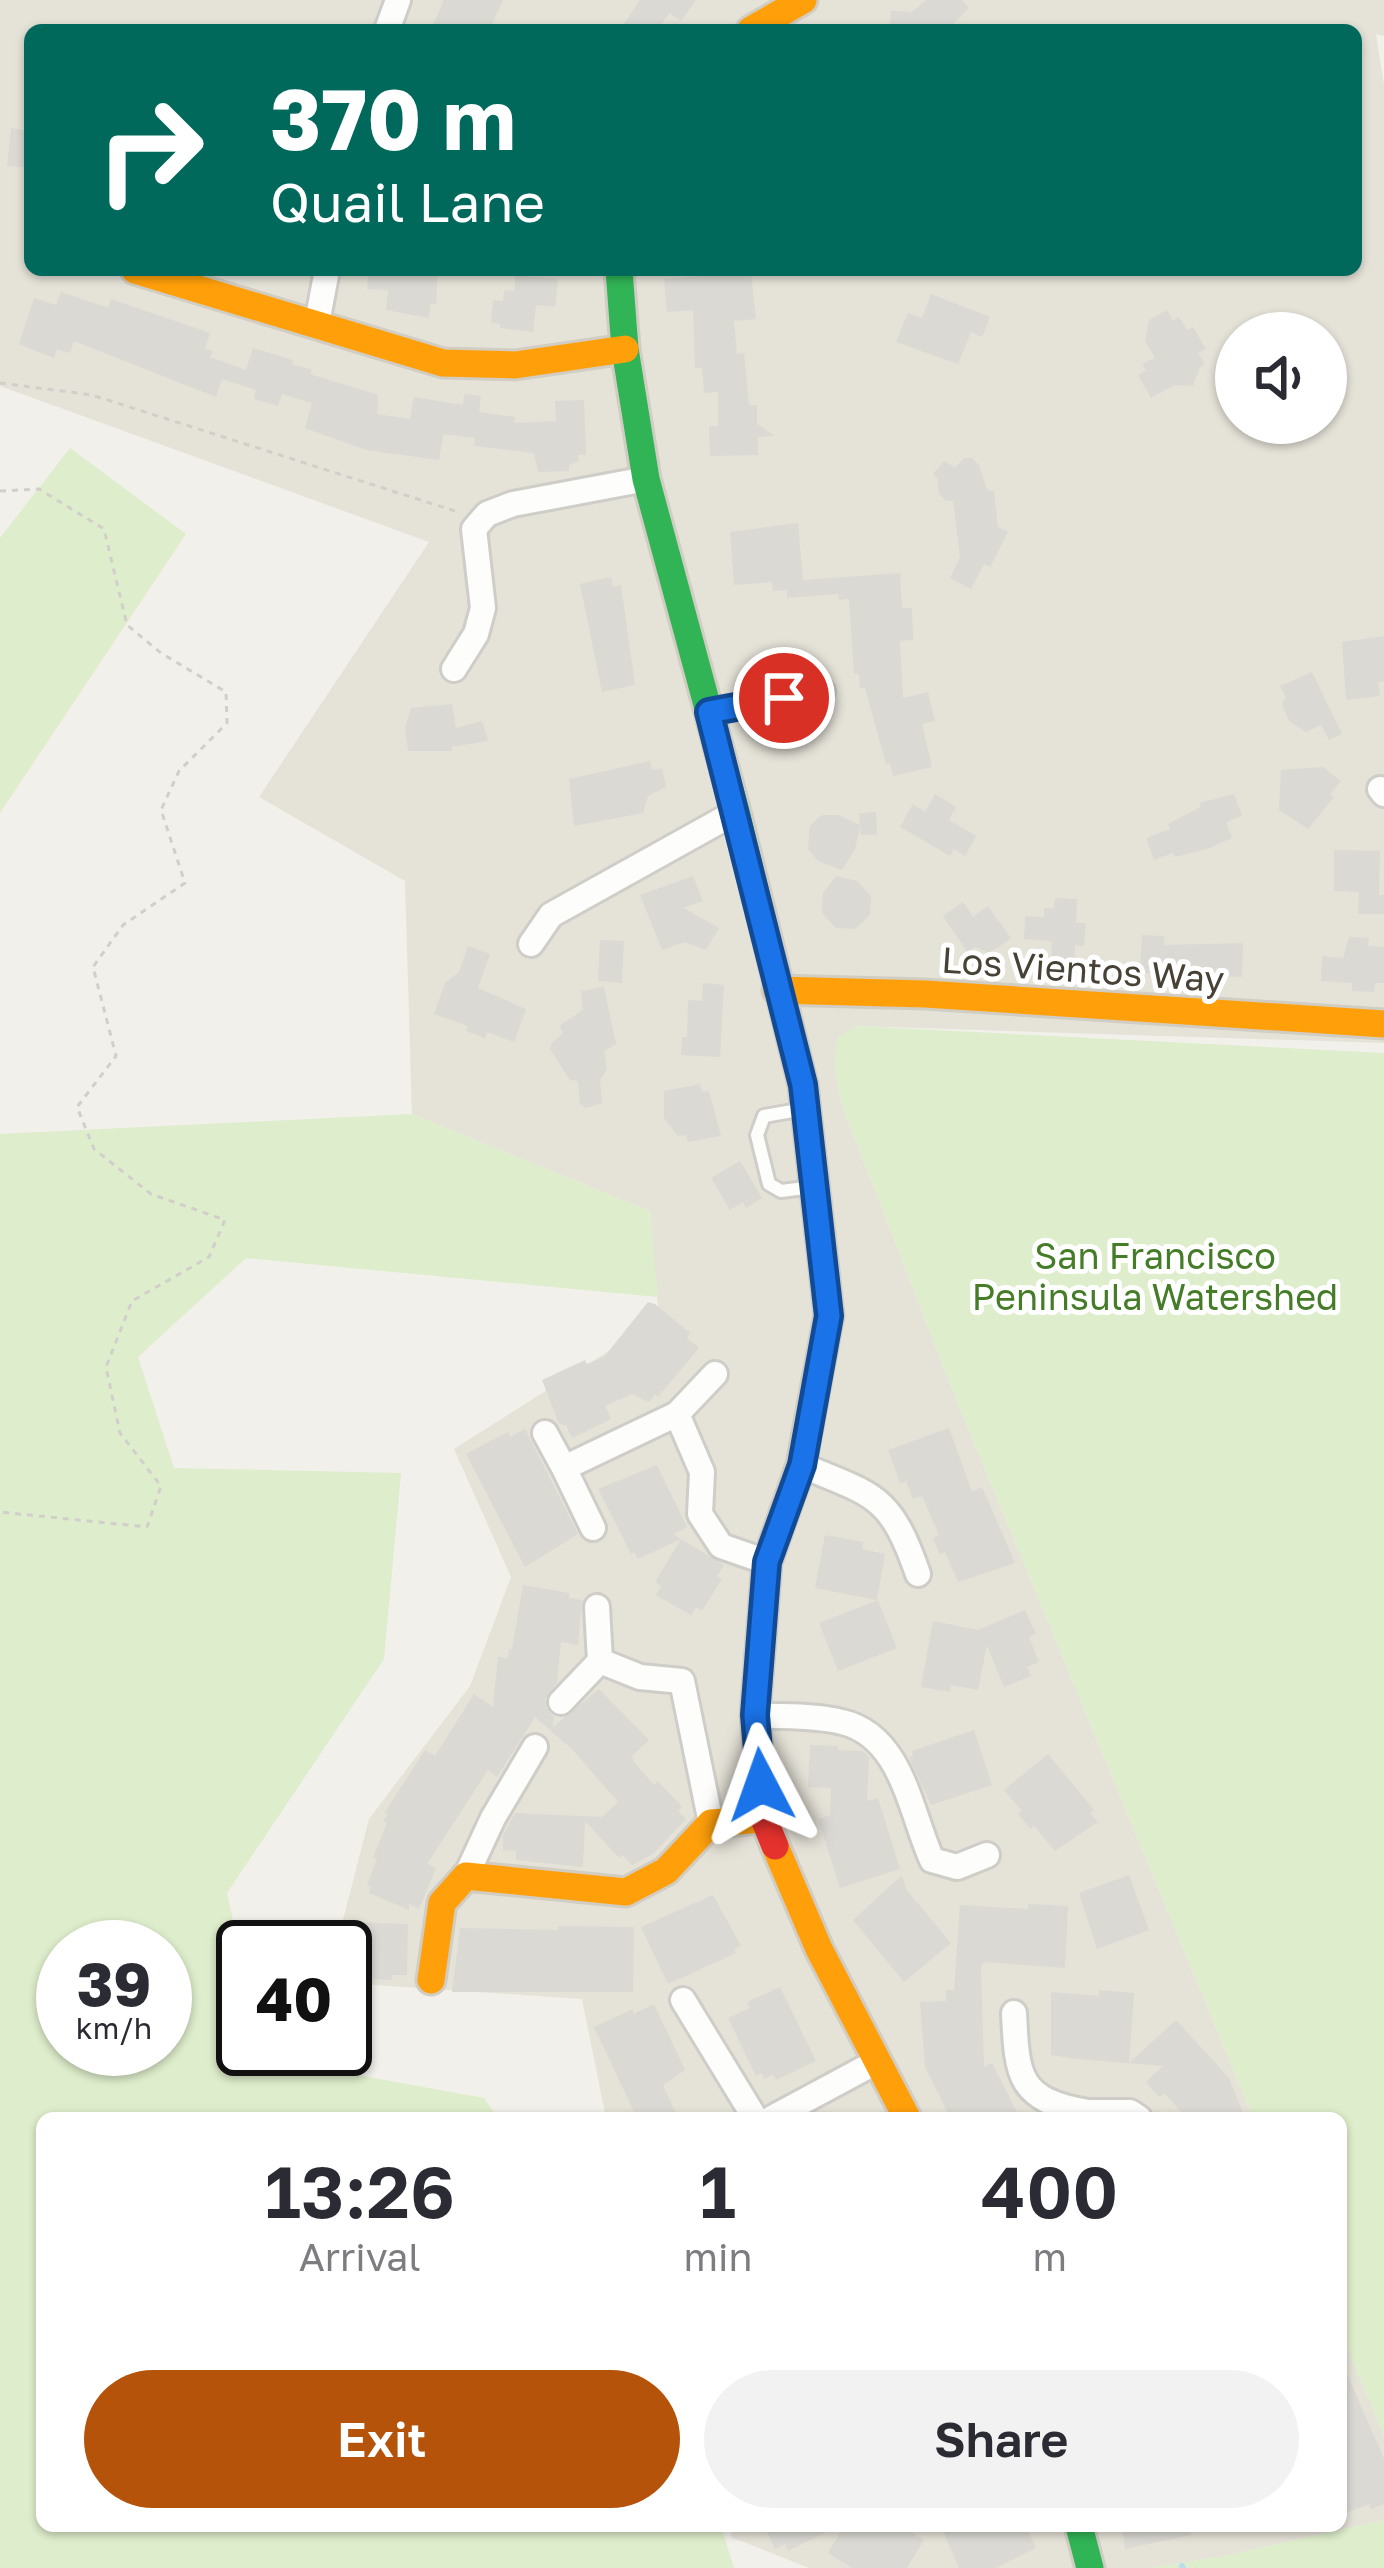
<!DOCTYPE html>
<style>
:root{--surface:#fff;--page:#f2f2f3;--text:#2b2b33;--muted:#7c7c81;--accent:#b45309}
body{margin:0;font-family:"Golos Text",sans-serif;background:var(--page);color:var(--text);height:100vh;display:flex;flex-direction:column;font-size:45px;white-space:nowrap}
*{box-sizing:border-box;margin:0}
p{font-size:39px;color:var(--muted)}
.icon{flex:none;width:66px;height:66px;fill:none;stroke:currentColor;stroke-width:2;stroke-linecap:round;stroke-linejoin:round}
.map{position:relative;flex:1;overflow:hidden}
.sheet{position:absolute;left:36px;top:2112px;width:1311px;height:420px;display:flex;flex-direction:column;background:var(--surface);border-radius:18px;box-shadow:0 3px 9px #0004}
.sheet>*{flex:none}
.top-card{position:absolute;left:24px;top:24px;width:1338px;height:252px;border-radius:18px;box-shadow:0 3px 9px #0004;background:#00695c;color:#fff;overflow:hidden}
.controls{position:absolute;left:1215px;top:312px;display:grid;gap:24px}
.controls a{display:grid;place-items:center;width:132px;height:132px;border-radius:50%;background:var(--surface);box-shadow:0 3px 9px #0004;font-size:60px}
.speed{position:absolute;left:36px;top:1920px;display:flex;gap:24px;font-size:60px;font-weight:700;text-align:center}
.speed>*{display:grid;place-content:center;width:156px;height:156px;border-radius:50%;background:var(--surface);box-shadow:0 3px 9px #0004;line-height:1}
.speed small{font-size:30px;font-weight:400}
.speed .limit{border:6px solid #111;border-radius:18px;background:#fff;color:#111}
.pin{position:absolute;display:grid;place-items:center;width:102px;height:102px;color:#fff;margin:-51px;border:6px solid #fff;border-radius:50%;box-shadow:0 3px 12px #0007}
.me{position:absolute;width:132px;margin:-66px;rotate:356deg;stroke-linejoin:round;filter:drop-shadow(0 0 9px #0008)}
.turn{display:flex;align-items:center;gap:42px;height:252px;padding:0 48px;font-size:54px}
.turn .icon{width:156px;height:156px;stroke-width:2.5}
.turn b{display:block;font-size:84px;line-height:102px}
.eta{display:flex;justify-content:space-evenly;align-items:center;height:204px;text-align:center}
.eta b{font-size:72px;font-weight:600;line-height:84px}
.cta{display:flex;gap:24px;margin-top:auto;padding:24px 48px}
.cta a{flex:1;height:138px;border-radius:72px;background:var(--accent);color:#fff;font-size:48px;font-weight:600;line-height:138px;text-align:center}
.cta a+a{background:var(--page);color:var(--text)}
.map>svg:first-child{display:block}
.residential{fill:#e5e2d8;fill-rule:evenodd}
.green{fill:#deedcb;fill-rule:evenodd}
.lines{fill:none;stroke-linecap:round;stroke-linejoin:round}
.stream{stroke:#badaf0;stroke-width:6}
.building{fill:#dbd9d3}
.lane-casing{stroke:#cfcdc8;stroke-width:18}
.street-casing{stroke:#cfcdc8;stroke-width:30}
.fast-casing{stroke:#d1cdc2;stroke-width:33}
.slow-casing{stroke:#d1cdc2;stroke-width:33}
.jam-casing{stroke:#d1cdc2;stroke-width:33}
.path{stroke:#d2cfcb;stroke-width:3;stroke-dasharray:6 6;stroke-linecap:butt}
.lane{stroke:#fdfdfc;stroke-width:12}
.street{stroke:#fdfdfc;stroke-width:24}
.fast{stroke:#30b455;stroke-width:27}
.slow{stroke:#ff9f0a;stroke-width:27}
.jam{stroke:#e5322d;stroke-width:27}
.route-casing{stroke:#114b97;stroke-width:30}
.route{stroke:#1a73e8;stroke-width:21}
.labels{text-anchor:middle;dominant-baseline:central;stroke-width:10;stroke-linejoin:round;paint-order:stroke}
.street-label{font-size:36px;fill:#484236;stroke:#fff}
.park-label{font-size:36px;fill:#457c27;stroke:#fff}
</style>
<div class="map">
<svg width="1384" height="2568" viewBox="0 0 1384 2568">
<rect width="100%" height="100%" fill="#f1f0eb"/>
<path class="residential" d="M0 0H1384V36L1376 34 1384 85V1043L857 1026 834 1066 842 1106 955 1397 1253 2118H606L582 1999 345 1983V1947H336L369 1819 470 1686 511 1577 454 1449 659 1319 650 1211 412 1114 405 881 259 797 429 542 0 386ZM30 30H1356V270H30ZM1236 333H1326V423H1236Z
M1341 2332 1384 2436V2520L1229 2555 1150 2568H809L731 2537 732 2526H1341Z"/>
<path class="green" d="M70 448 186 534 0 813V538Z
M857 1026 1384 1053V2436L1341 2332V2118H1253L955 1397 842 1106 834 1066 837 1038Z
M412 1114 650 1211 658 1297 246 1258 138 1357 174 1468 401 1473 384 1659 227 1893 243 1966V2049H261L264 2058 484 2098 498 2118H42V2526H721L734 2568H0V1134ZM63 1947H165V2049H63Z
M1384 2520V2568H1150L1229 2555Z"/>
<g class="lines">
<path class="stream" d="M1182 2566 1183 2568"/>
</g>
<path class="building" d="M444 0H503L489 30H444L433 25Z
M640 0H696L681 21 669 13 658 30H620Z
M926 0H962L969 8 947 30H890L891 11 912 12Z
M11 128 30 131V168L7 166Z
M369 270H438L436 304H430L429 318 386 310 388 290 367 289Z
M751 272 756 319 734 321 737 354 744 353 749 405H757V424L775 436 758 437V455L710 456 709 426H718V392L704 393 702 368H695L693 310 667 312 664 279Z
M516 275 558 279 555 307 536 305 533 332 500 328V324L491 323 493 300 503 301 504 290 514 291Z
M61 292 108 308 111 299 210 333 205 349 213 351 210 357 246 370 253 348 293 360 292 364 312 370 310 374 378 395 377 414 410 419 414 397 463 405 464 394 481 396 479 412 515 417 514 423 556 421 555 401 584 400 586 455H578L579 461 569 465V471L538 472 534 453 474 446 475 438 443 434 439 460 366 450 305 428 312 403 282 394 278 406 254 399 256 390 222 379 216 397 74 341 70 353 57 349 54 358 19 344 34 298 56 305Z
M931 294 990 317 982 337 971 332 958 364 896 342 908 313 922 318Z
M1167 310 1173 321 1179 317 1187 330 1193 327 1206 349 1198 353 1205 364 1200 367 1193 386 1174 385 1151 398 1138 375 1146 371 1142 364 1155 358 1145 341 1149 320Z
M964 458H972L979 465 987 490 994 491 998 527 1008 532 990 567 984 564 971 589 950 578 960 557 953 501H946L939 494 938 479 933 474 944 461 955 468Z
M798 523 803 580 900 573 902 608H912L913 640 900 641 903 698 928 692 935 721 922 724 932 767 893 776 890 763 886 764 865 688H860L859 674H854L849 599 839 600 838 594 787 598V590L773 591 772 582 734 585 730 532Z
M611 577 613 587 621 585 635 685 602 692 580 584Z
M1384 636V681L1378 682 1380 696 1346 700 1342 642Z
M1312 672 1342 734 1329 740 1321 725 1306 732 1289 721 1282 704 1286 697 1280 686Z
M452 704 456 728 482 721 488 741 452 747V751H408L405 727 411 708Z
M650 761 652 770 662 768 666 787 648 796 643 813 574 826 569 779Z
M1323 767 1341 781 1330 794 1334 797 1308 829 1279 810 1281 770Z
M935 794 956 807 949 820 976 836 965 856 954 849 950 856 900 827 913 804 925 812Z
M1234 794 1242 816 1226 822 1232 838 1207 849 1175 857 1173 853 1154 860 1146 838 1170 829 1168 824 1201 807 1199 803Z
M876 812 877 834 861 835 860 827 855 849 842 870 818 861 808 849 810 826 822 815H838L860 825 859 813Z
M1334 850 1380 851 1379 895H1384V914H1358L1359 892 1334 891Z
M693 876 703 901 683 908 719 928 706 950 685 942 662 950 640 895Z
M836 876 857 881 871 896 870 915 855 929 836 928 822 913 823 893Z
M1055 898 1077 899 1076 923H1086L1084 946 1075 945 1074 961 1051 960 1052 941 1024 939 1025 916 1044 917V908H1054Z
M963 902 973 917 988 906 1011 938 990 953 975 947 968 953 943 916Z
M1142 935 1164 936V945L1243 943 1242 977 1140 973Z
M1349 937 1369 938 1368 946 1384 947V983H1375L1374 992 1352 991V983L1321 981 1322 956 1343 958Z
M600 940 624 941 622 983 598 981Z
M468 946 490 954 478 988 526 1009 514 1042 487 1032 485 1038 466 1031 468 1026 434 1014 445 983 459 972Z
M703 983 724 985 720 1057 681 1055 682 1037H687L688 1000 702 1001Z
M604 987 616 1044 604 1051 607 1069 600 1080 602 1103 586 1108 580 1104 578 1081 570 1080 550 1049 552 1043 563 1033 559 1026 583 1010 581 991Z
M700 1084 702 1092 709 1091 721 1136 688 1142 686 1135 678 1136 664 1118V1091Z
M740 1161 762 1198 746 1208 743 1202 730 1210 711 1178Z
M648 1302 655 1304 690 1333 687 1338 699 1348 658 1397 655 1394 649 1402 632 1394 605 1406 611 1419 572 1438 566 1425 559 1424 542 1380 585 1360 587 1364 604 1357Z
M949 1428 972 1492 982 1487 1015 1563 958 1582 945 1552 940 1554 933 1538 939 1535 922 1496 913 1499 906 1481 900 1483 888 1450Z
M525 1429 578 1534 525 1567 466 1454 508 1432 510 1437Z
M657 1465 687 1527 673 1534 681 1539 638 1559 634 1552 631 1554 598 1489Z
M825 1535 863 1542 862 1549 885 1554 877 1600 815 1588Z
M681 1539 724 1565 717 1576 722 1579 702 1611 696 1607 691 1615 656 1595 661 1586 655 1582Z
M523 1585 569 1593V1598L582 1600 578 1645 561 1642 557 1682 545 1699 546 1708 554 1717 553 1727 599 1689 649 1740 632 1756 633 1761 654 1785 658 1781 682 1807 678 1811 686 1819 653 1854 632 1865 623 1855 619 1858 585 1821 583 1867 516 1860V1851L503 1850V1835L515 1813 602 1817 618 1802 572 1749 535 1717 497 1777 488 1770 427 1864 436 1868 419 1909 409 1904V1910L369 1893 371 1887 367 1885 377 1859 373 1858 387 1823 383 1821 388 1814 385 1812 425 1750 435 1756 474 1694 493 1707 498 1657 508 1658 509 1649H512Z
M878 1600 897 1648 838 1671 819 1623Z
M1025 1610 1036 1634 1029 1637 1039 1662 1027 1667 1031 1676 1004 1687 987 1645 978 1690 951 1685 950 1692 921 1687 933 1621 978 1630Z
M974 1730 992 1785 931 1805 909 1757 913 1756 912 1751Z
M810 1745 838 1746V1750L863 1751 869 1757 867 1801 878 1798 900 1869 840 1888 818 1819 830 1815 831 1788 808 1787Z
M1048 1754 1094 1810 1090 1813 1098 1822 1055 1851 1034 1826 1030 1829 1018 1814 1022 1811 1004 1790Z
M902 1875 906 1889 951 1943 904 1982 853 1920Z
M1129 1875 1149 1930 1097 1949 1079 1893Z
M713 1895 741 1946 734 1949 736 1953 668 1984 641 1927Z
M1028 1904 1068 1906 1065 1968 984 1962 981 1967 984 2067 992 2063 1020 2118H954L951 2112 948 2113 925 2067 920 2002 946 2001V1990H954L960 1905 1028 1909Z
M345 1922 408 1924 407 1975H392V1980L345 1978Z
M558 1926 634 1927 633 1992H452L460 1928 558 1930Z
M780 1987 816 2061 776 2080 773 2075 764 2079 762 2073 756 2076 728 2018 750 2008 747 2002Z
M1099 1990 1134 1993 1129 2063 1176 2020 1229 2078 1245 2118H1187L1164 2093 1159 2097 1146 2082 1163 2066 1077 2059 1051 2055V1992L1099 1996Z
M654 2004 685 2070 663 2085 678 2118H637L594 2027 633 2009V2014Z
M1341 2360 1384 2459V2504L1371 2509 1369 2504 1341 2515Z
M764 2526H839L788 2551 785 2544 775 2549Z
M844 2526H901L924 2540 907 2568H852L828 2553Z
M941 2526H1026L1036 2548 995 2568H959Z
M1122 2526H1190L1191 2535 1125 2549Z"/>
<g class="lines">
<defs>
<path id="lane" d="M804 1109 764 1116 757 1135 769 1184 781 1191 813 1187"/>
<path id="street" d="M387 30 398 0
M317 323 327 270
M454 669 476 634 483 608 474 529 487 514 513 504 646 479
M709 712 822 691
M1380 789 1384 794
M531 944 551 915 736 812
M677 1414 715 1374
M545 1433 564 1468
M801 1465C875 1496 890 1494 918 1574
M593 1528 564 1468 677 1414 702 1472 700 1514 721 1546 767 1562
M597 1607 600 1661
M561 1702 600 1661 640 1677 682 1681 711 1823
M755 1715C783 1717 815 1715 842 1722 902 1736 910 1811 932 1860L957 1867 987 1855
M466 1876 493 1818 535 1747
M683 2000 755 2118
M1014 2013C1017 2077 1018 2100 1088 2112
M772 2118 878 2061
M1082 2118 1088 2112H1130L1139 2118"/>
<path id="fast" d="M619 270 625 349 646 479 736 812 803 1085 820 1234
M1079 2526 1090 2568"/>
<path id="slow" d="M751 30 803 0
M135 270 443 363 515 365 625 349
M777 990 925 994 1384 1024
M775 1846 819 1949 907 2118
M431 1980 442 1903 466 1876 626 1892 666 1871 711 1823 764 1819"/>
<path id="jam" d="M775 1846 764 1819 755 1715 767 1562 801 1465 829 1315 820 1234"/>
</defs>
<use href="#lane" class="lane-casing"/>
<use href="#street" class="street-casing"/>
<use href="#fast" class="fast-casing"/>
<use href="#slow" class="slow-casing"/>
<use href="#jam" class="jam-casing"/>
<path class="path" d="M0 383 92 395 455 511
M0 491 39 489 104 529 127 625 161 653 226 692 227 723 179 771 161 810 185 883 123 925 93 967 116 1056 77 1107 94 1149 151 1194 225 1220 209 1257 132 1301 106 1367 120 1433 161 1486 147 1527 0 1512"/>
<use href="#lane" class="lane"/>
<use href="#street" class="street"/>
<use href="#fast" class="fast"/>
<use href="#slow" class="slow"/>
<use href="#jam" class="jam"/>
</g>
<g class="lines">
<defs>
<path id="route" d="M761 1785 755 1715 767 1562 802 1465 829 1316 803 1085 709 712 784 698"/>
</defs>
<use href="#route" class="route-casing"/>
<use href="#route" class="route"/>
</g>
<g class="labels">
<g class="street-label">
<text transform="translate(1083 969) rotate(4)">Los Vientos Way</text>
</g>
<g class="park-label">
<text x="1155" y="1255">San Francisco<tspan x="1155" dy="41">Peninsula Watershed</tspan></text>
</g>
</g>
</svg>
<div class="controls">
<a><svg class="icon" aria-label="sound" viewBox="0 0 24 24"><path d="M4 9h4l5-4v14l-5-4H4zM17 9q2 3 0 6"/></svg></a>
</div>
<div class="speed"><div>39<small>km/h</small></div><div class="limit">40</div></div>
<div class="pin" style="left:784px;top:698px;background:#d93025"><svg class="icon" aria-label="arrive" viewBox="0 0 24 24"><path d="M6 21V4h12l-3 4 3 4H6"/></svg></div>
<svg class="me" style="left:761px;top:1785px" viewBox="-20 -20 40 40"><path d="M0-17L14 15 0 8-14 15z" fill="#1a73e8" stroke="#fff" stroke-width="4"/></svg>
<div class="top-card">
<div class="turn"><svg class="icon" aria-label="right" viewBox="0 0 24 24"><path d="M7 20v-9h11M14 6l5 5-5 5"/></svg><div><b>370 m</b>Quail Lane</div></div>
</div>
<section class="sheet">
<div class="eta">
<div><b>13:26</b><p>Arrival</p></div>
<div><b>1</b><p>min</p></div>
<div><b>400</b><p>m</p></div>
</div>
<div class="cta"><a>Exit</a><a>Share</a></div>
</section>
</div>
